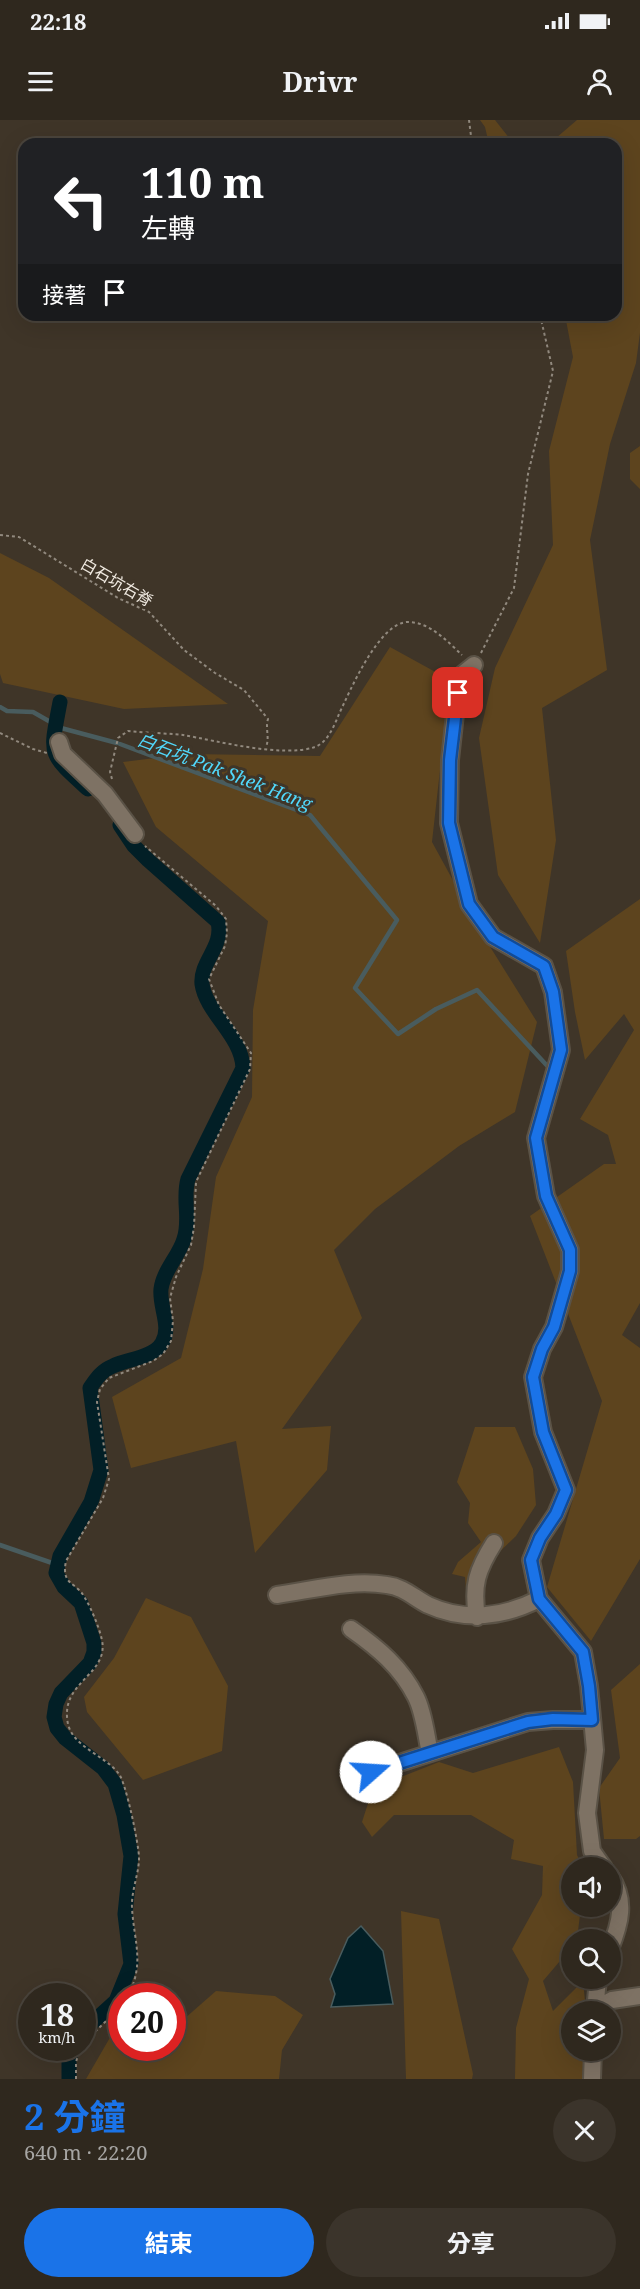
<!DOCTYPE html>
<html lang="zh-TW">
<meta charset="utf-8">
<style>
:root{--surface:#2f281e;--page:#3b342b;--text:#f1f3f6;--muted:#a7a6a4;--line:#4a443c;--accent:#1a73e8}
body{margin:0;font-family:"Noto Serif","Noto Sans TC",serif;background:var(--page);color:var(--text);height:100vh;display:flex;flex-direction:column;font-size:22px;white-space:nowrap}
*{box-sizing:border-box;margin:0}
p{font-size:20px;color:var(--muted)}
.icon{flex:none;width:33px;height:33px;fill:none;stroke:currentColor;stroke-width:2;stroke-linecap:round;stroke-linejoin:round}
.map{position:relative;height:1959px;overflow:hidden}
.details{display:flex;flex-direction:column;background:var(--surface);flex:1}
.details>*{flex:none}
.top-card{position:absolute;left:18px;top:18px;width:604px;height:183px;border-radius:18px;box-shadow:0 6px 24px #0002,0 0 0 2px var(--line);background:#202124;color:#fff;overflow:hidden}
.buttons{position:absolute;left:561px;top:1737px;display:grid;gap:12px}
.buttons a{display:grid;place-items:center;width:60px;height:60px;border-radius:50%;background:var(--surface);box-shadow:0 6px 24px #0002,0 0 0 2px var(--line);font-size:30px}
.speed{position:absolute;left:18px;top:1863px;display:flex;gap:12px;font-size:30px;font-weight:700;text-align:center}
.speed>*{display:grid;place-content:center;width:78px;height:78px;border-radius:50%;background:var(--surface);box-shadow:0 6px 24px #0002,0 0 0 2px var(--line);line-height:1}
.speed small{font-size:15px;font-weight:400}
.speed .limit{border:9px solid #d22;background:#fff;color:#111}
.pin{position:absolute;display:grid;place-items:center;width:51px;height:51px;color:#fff;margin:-26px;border-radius:12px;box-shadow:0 3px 9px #0006}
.me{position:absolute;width:66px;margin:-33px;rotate:71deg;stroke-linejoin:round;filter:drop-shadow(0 0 4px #0008)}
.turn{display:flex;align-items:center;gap:21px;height:126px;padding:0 24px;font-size:27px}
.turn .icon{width:78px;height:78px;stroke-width:2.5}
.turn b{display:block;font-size:42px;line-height:51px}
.then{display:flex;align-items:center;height:57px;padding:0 24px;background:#0003;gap:12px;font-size:22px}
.round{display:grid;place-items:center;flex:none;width:63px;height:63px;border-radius:32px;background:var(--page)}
.headline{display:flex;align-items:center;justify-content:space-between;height:102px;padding:0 24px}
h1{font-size:36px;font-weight:700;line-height:45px;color:var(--accent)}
.action{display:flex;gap:12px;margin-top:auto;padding:12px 24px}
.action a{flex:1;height:69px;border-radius:36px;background:var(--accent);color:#fff;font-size:24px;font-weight:700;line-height:69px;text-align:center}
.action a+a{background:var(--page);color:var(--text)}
.status{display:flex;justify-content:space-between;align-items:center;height:42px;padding:0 30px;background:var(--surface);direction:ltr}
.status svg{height:16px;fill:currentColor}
header{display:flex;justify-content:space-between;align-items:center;height:78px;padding:0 24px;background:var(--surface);font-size:27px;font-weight:700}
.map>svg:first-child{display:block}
.green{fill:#5d441e}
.water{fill:#021f26;stroke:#495c5e;stroke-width:1.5}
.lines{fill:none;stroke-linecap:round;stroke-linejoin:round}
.stream{stroke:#495c5e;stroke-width:4.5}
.canal{stroke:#021f26;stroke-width:15}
.minor-casing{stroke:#5a5246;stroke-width:20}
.path{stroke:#91897e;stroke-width:2;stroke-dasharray:3 3;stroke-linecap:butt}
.minor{stroke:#7e7264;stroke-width:16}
.route-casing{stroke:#114b97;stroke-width:15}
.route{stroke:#1a73e8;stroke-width:10}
.labels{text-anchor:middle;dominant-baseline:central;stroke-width:6;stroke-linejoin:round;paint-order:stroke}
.street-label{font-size:16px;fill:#f0eae1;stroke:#3f3528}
.water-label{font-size:18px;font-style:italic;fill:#51d8fb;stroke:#3f3528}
</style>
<div class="status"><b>22:18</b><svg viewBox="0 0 49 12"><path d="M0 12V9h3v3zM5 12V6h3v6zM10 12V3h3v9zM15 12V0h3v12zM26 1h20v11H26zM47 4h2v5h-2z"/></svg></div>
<header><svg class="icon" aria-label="menu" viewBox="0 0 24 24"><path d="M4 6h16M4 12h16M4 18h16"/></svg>Drivr<svg class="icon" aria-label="person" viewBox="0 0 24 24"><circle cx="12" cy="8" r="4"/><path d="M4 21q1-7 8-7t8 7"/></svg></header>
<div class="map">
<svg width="640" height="1959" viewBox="0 0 640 1959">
<rect width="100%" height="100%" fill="#3f3528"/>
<path class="green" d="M480 0H495L514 24H489L485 7Z
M577 0H640V213L636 243 610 324 590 420 607 550 542 588 556 720 540 823 498 755 479 618 495 548 553 425 549 331 573 237 565 195H616V24H549Z
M640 326V369L630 359V333Z
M0 433 49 458 228 584 124 589 3 563 0 554Z
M390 527 450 560 432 722 484 817 537 902 515 992 459 1026 375 1089 334 1130 362 1198 282 1309 331 1306 327 1350 255 1433 236 1321 131 1348 112 1277 181 1238 203 1149 216 1057 252 977 253 890 268 801 156 707 123 642 187 634 320 636Z
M640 779V1183L622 1215 640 1228V1439L591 1521 547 1467 602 1281 530 1096 604 1044H616L608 1015 580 999 634 910 624 894 585 940 575 892 566 831Z
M475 1307H515L533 1349 536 1385 516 1416 485 1446 483 1467 466 1469 465 1457 452 1454 458 1442 481 1422 468 1403 470 1383 457 1362Z
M146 1478 191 1497 228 1566 222 1631 143 1660 87 1592 84 1577 114 1538Z
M640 1544V1716L636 1719H604L599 1668 620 1638 611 1570Z
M559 1627 573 1662 577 1735 583 1747 572 1748V1786L581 1787 577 1819 572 1820 571 1828 543 1861 553 1891 583 1861 586 1891 572 1892V1930L584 1931 582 1959H515L516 1908 529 1859 512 1829 542 1775 543 1746 511 1739 514 1720 471 1695H394L372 1717 362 1702 373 1668 439 1642 473 1653Z
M401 1791 439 1799 473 1954 472 1959H406Z
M216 1871 275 1876 303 1895 282 1930 279 1959H86L119 1902H121L122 1928H172L173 1900 184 1899Z"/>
<path class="water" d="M361 1806 383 1831 393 1884 331 1887 335 1874 330 1859 348 1818Z"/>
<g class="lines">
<path class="stream" d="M0 587 7 591 33 592 61 608 117 623
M120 624 310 695 397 800 355 868 398 914 436 889 477 870 552 951
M0 1425 58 1445"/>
<path class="canal" d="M60 582C50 636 47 632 88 669
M82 1912 116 1881 131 1844 125 1794 131 1736 124 1695 115 1664 103 1648 65 1618 57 1608 54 1597 56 1584 61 1573 90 1543 94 1532V1523L81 1483 64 1467 56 1453 60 1436 91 1382 101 1350 90 1268C96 1259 102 1250 113 1246 127 1239 153 1238 162 1223 172 1207 159 1187 161 1169 163 1151 179 1136 184 1119 191 1099 182 1079 188 1059L243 948C242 916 206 893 202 864 200 841 224 827 218 802L148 740 134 726 120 705
M69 1959V1940L73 1928"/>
<defs>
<path id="minor" d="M474 545 459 557 450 640 449 703 469 784 493 817 544 846 553 872 561 930 536 1018 546 1076 570 1130V1151L554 1207 542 1229 533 1257 543 1312 566 1370 556 1394 540 1418 531 1440 539 1479 583 1532 589 1566 595 1630 587 1693 592 1731 604 1748
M59 622 63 634 105 674 135 714
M277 1475C313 1470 351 1459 387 1465 404 1467 414 1478 428 1485 465 1502 504 1497 539 1479
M477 1497C472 1465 477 1450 494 1423
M351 1509C378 1528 401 1547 416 1577 424 1593 426 1615 430 1633
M371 1652 528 1602 553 1600H592
M610 1756C627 1780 620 1804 610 1829
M595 1889 612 1880 640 1876
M595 1892 598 1858
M592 1959 593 1930"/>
</defs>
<use href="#minor" class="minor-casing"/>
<path class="path" d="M469 0 472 24
M0 415 19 417 118 478 149 492 184 530 215 553 244 570 268 599C265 609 270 617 266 627
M481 533 514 468 528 354 553 251 540 195
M0 613 33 629 47 633
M112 659 110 652 118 618 128 611C146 613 165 613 183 615 218 621 282 638 315 627 328 622 334 606 339 594 350 571 379 502 408 502 430 502 448 522 462 535
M128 1876C145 1843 134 1822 132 1788 131 1771 139 1754 139 1738 139 1725 126 1663 119 1654 106 1636 73 1627 68 1604 59 1561 109 1556 102 1520 99 1507 92 1490 85 1478 76 1461 61 1466 66 1441L103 1378 109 1359 97 1282 100 1269 109 1258 153 1241 163 1234 171 1221 173 1201 170 1178 176 1157 191 1125 194 1107 196 1062 250 949 251 933 219 885 209 859 225 826 227 813 226 799 216 786 145 726
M82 1924 122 1886
M76 1959V1942L80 1928"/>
<use href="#minor" class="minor"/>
</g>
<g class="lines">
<defs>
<path id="route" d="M371 1652 528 1602 553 1599 592 1600 589 1566 583 1532 539 1479 531 1440 540 1418 556 1394 566 1370 543 1312 533 1257 542 1229 554 1207 570 1151V1130L546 1076 536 1018 561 930 553 872 544 846 493 817 469 784 449 703 450 640 458 573"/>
</defs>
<use href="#route" class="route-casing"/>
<use href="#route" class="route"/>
</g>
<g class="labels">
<g class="street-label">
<text transform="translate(117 462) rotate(30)">白石坑右脊</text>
</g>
<g class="water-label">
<text transform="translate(225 651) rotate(21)">白石坑 Pak Shek Hang</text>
</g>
</g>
</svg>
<div class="buttons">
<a><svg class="icon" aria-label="sound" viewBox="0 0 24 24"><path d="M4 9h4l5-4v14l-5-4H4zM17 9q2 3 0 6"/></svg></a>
<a><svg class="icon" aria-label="search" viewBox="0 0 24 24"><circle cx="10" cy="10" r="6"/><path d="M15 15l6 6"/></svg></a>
<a><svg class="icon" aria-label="layers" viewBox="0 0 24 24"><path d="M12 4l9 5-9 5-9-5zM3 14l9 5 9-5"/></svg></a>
</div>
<div class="speed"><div>18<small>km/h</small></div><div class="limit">20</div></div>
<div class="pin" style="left:458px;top:573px;background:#d93025"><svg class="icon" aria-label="arrive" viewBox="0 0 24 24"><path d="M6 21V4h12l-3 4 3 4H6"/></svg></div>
<svg class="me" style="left:371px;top:1652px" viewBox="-20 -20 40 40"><circle r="19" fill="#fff"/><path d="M0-13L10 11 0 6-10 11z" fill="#1a73e8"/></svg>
<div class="top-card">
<div class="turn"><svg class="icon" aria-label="left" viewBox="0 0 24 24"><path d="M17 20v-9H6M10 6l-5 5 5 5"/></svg><div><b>110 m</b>左轉</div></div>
<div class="then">接著<svg class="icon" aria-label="arrive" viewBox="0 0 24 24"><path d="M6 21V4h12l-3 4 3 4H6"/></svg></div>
</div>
</div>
<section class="details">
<div class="headline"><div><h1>2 分鐘</h1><p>640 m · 22:20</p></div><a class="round"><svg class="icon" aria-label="close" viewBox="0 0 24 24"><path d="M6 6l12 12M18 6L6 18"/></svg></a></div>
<div class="action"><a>結束</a><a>分享</a></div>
</section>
